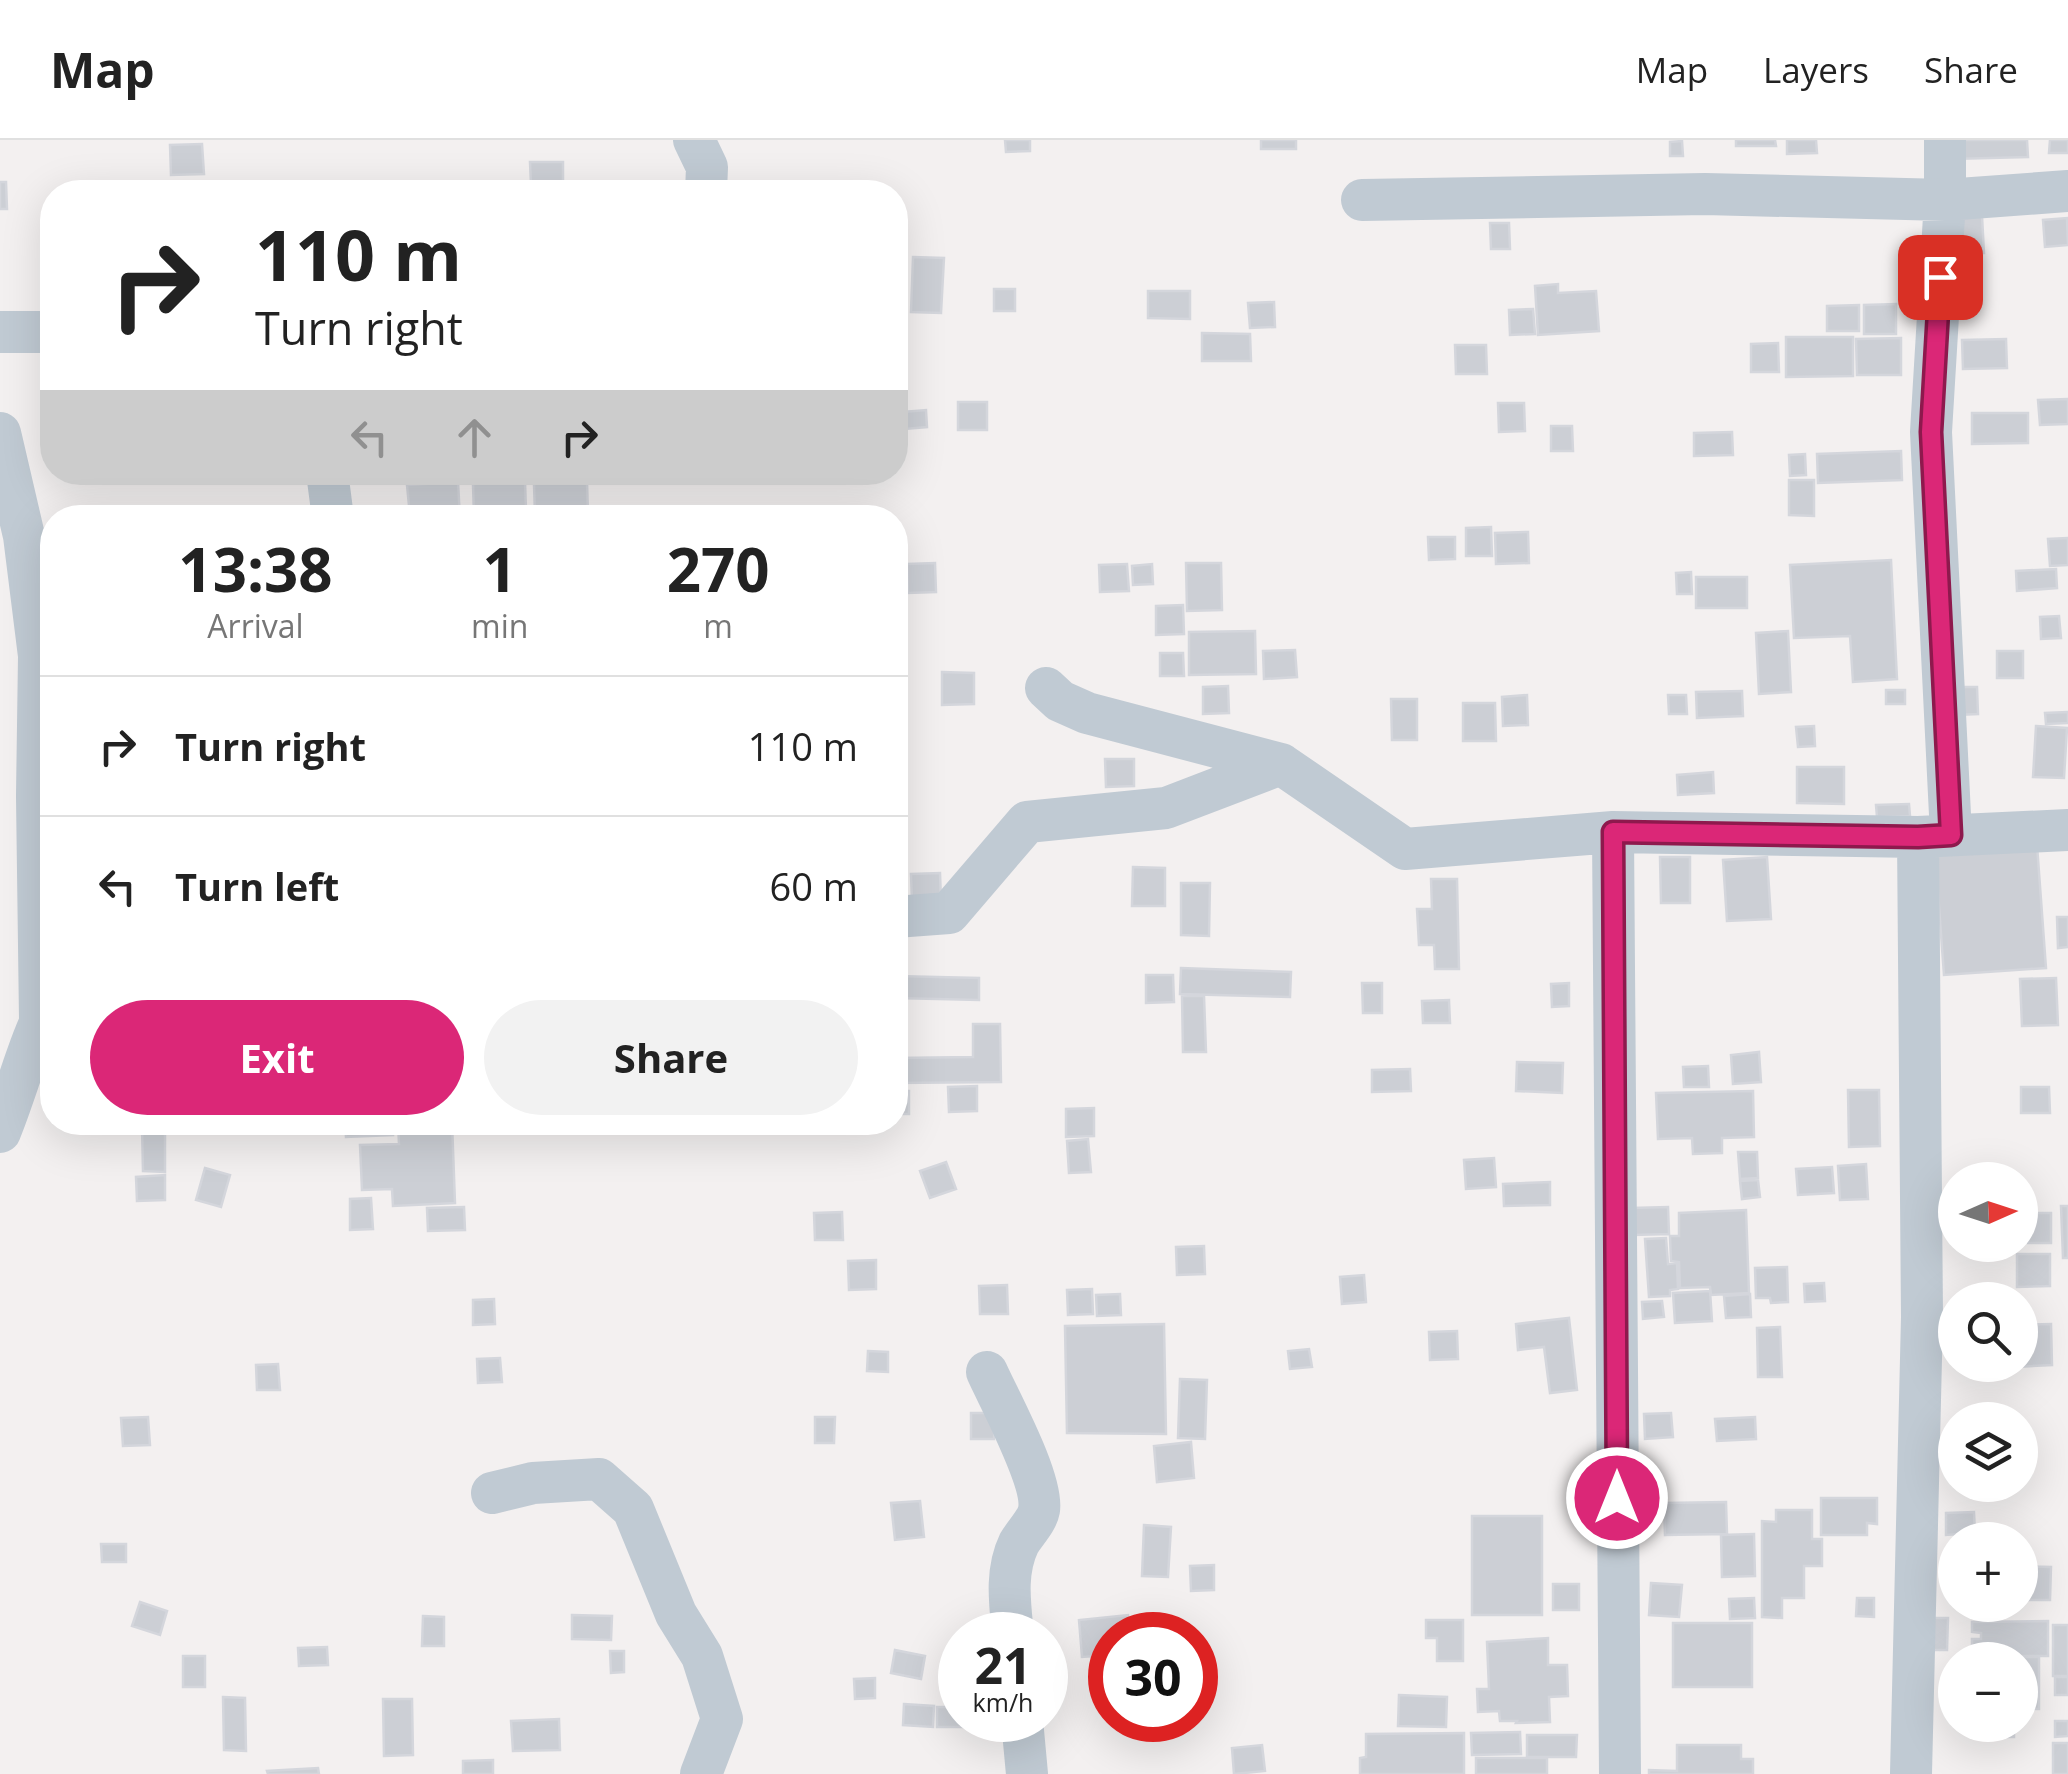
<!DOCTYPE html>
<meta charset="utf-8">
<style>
:root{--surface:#fff;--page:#f2f2f2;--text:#222;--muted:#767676;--line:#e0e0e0;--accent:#db2777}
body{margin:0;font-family:"Open Sans",sans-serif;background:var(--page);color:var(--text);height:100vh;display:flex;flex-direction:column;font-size:38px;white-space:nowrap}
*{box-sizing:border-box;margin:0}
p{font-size:32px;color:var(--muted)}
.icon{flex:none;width:55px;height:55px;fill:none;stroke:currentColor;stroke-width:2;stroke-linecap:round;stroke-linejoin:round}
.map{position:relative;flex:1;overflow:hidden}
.details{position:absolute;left:40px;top:365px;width:868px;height:630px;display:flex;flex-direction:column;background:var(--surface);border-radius:40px;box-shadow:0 10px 40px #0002}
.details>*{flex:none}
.top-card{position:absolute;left:40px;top:40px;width:868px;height:305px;border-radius:40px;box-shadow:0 10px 40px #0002;background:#fff;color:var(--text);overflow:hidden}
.needle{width:65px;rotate:87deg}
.tools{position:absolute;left:1938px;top:1022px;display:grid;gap:20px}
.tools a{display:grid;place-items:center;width:100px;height:100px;border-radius:50%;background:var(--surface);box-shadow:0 10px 40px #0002;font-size:50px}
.speed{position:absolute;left:938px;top:1472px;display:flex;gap:20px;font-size:50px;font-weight:700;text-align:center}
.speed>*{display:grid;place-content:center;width:130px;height:130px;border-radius:50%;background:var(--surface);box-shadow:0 10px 40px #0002;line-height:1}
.speed small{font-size:25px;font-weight:400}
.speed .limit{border:15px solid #d22;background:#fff;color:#111}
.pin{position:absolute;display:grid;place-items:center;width:85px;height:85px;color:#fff;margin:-42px;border-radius:20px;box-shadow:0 5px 15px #0006}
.me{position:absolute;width:110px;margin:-55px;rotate:0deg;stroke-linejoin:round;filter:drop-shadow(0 0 8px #0008)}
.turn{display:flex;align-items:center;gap:35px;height:210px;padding:0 50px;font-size:45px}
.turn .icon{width:130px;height:130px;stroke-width:2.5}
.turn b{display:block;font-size:70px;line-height:85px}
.lanes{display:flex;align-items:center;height:95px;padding:0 50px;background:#0003;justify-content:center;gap:50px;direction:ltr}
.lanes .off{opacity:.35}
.eta{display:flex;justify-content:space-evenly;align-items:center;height:170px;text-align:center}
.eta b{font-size:60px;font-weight:700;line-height:70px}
.cta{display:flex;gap:20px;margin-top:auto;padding:20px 50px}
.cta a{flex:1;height:115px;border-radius:60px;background:var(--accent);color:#fff;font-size:40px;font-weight:700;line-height:115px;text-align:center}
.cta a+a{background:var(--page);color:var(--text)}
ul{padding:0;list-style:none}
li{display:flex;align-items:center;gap:30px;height:140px;padding:0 50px;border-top:2px solid var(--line)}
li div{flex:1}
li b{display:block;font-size:38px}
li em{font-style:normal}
header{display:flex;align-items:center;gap:60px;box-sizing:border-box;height:140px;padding:0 50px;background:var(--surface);border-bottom:2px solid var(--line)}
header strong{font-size:48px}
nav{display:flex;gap:55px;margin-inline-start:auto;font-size:35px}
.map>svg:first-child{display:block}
.building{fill:#cccfd5;stroke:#d4d6dc;stroke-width:2.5}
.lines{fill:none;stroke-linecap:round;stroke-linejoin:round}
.street{stroke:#c0cad3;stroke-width:42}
.route-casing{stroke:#8e194d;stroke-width:25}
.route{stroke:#db2777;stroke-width:18}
</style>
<header>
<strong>Map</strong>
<nav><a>Map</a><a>Layers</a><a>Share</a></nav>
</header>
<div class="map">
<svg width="2068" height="1634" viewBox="0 0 2068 1634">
<rect width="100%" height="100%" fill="#f3f0f0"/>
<path class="building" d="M1005 0H1030V11L1006 12Z
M1261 0H1296V9H1261Z
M1736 0H1775L1776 6H1736Z
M1787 0H1816L1817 13 1787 14Z
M1951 0H2027L2028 17 1952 19Z
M2050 0H2068V13H2049Z
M1682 1 1683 16H1670V2Z
M202 4 204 34 171 35 170 5Z
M530 22H563V45H531Z
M0 42H6L7 69H0Z
M1982 76 1984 113 1957 114 1955 77Z
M2067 78 2068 105 2045 107 2043 80Z
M1490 83H1509L1510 109H1491Z
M913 117 944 118 941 173 911 172Z
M1558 144V153L1596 151 1599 191 1538 195 1535 146Z
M994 149H1015V171H994Z
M1148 151H1190V179L1148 178Z
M1274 162 1275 187 1250 188 1248 163Z
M1896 164V194H1864V165Z
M1859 165V191H1827V166Z
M1533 169 1535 194 1510 195 1509 170Z
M1202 193 1250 194 1251 221H1202Z
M1786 197H1853V236L1786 237Z
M1901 198V235H1857L1856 199Z
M2006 199 2007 228 1963 229 1962 200Z
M1778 203 1779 232H1751V204Z
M1455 205H1486L1487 234H1456Z
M2068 259V284L2040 285 2038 260Z
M958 262H987V290H958Z
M1498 263H1524L1525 291 1499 292Z
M926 270 927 287 905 289 903 272Z
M1972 273H2028V303L1972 304Z
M1551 286H1572L1573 311H1551Z
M1732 292 1733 315 1694 316V293Z
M1901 311 1902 340 1818 343 1817 314Z
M1805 314 1806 335 1790 336 1789 315Z
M484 332H549V335L484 338Z
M1789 340H1814V376L1789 375Z
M587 341 588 374 535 376 534 344Z
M458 342 460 378H392L391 367 409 366 407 345Z
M525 342 526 369 502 370V378H474L473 344Z
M1491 387 1492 416H1466V388Z
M1528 392 1529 423 1496 424 1495 393Z
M1428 397H1455V419L1429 420Z
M2068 398V425L2050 426 2048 399Z
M1891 420 1897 539 1853 542 1850 496 1794 498 1790 425Z
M935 423 936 452 908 453 907 424Z
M1186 423H1221L1222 470 1187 471Z
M1127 424 1129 451 1100 452 1099 425Z
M1152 424 1153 444 1133 445 1132 426Z
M2056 429 2057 448 2017 451 2016 431Z
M1691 432 1692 454H1677L1676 433Z
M1696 437H1747V468H1696Z
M1183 465 1184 494 1156 495V466Z
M2059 476 2061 498 2041 499 2040 477Z
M1255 491 1256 534 1189 535V492Z
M1788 491 1791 552 1759 554 1756 493Z
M1295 510 1297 537 1264 539 1263 511Z
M1997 511H2023V538H1997Z
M1160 513H1183L1184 536H1160Z
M942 532 974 533V564L942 565Z
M1228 546 1229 573 1203 574V547Z
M1957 547H1977L1978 574 1957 575Z
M1886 550H1905V564H1886Z
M1742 551 1743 576 1697 578 1696 552Z
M1527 555 1528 585 1503 586 1502 557Z
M1668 555H1686L1687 574H1669Z
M1391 559H1417V600H1392Z
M1463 563H1495L1496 601H1463Z
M2068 572V583L2046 584 2045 573Z
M1814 586 1815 606 1798 607 1796 587Z
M2036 586 2067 588 2064 638 2033 637Z
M1105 619H1134V646L1106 647Z
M1797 627H1844V664L1797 663Z
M1713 632 1714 653 1678 655 1677 635Z
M1909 664 1910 676 1877 677 1876 665Z
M2037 705 2046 828 1944 835 1935 712Z
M1660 717H1690V763H1661Z
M1767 717 1771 779 1727 781 1723 720Z
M1133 727 1165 728V766H1132Z
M940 733 941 761 912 762 911 734Z
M1431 739H1457L1459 829H1435L1434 805H1419L1417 769H1432Z
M1181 743H1210L1209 796 1181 795Z
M2057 777H2068V807L2058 808Z
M1181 828 1291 832 1290 857 1180 854Z
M1146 835H1173L1174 862 1146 863Z
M895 836 979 838V860L895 858Z
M2056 838 2058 885 2022 886 2020 839Z
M1362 843H1382V873H1363Z
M1569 843V866L1552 867 1551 844Z
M1182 856H1204L1206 912H1183Z
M1449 860 1450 883H1423L1422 861Z
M973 884H1000L1001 942 895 943V918L973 917Z
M1759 912 1761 942 1733 944 1731 915Z
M1517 922 1563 923 1562 953 1516 951Z
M1708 926 1709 947H1684L1683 927Z
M1410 929 1411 951 1372 952V930Z
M977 946V971L949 972 948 947Z
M2021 947H2049L2050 973H2021Z
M1848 950H1879L1880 1006 1849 1007Z
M895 951H909V974H895Z
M1753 951 1754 997 1722 998V1013L1693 1014 1692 998 1658 999 1656 953Z
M1094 968V996L1066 997V969Z
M345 982H392L393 995 346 997Z
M398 982H452L455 1063 393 1066 392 1049 362 1050 360 1005 399 1004Z
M142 987H165V1032L143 1031Z
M1088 999 1091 1032 1069 1033 1067 1001Z
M1738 1012H1757L1758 1038 1740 1039Z
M1494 1018 1496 1047 1466 1049 1464 1020Z
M946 1022 956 1049 930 1058 920 1031Z
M1866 1024 1868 1059 1840 1060 1838 1026Z
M1832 1027 1834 1053 1798 1055 1796 1029Z
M205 1028 230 1035 221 1067 196 1060Z
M165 1035V1060L137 1061 136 1037Z
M1758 1040 1760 1057 1742 1059 1740 1041Z
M1550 1042V1065L1504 1066 1503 1044Z
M371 1058 373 1089 350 1090V1059Z
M2061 1066H2068V1118H2063Z
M464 1067 465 1090 428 1091 427 1068Z
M1668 1067 1669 1094 1633 1095 1632 1068Z
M1746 1070 1749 1153 1711 1155 1710 1147 1680 1148 1679 1122 1671 1121 1670 1096H1679V1073Z
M842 1072 843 1100H815L814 1073Z
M2028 1073H2051V1103H2028Z
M1666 1098 1668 1124 1677 1123 1678 1149 1670 1150V1156L1649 1157 1645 1099Z
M1204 1106 1205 1134 1177 1135 1176 1107Z
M2017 1114H2050V1146L2017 1147Z
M876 1120V1149L849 1150 848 1121Z
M1787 1127 1788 1162 1771 1163 1770 1158H1756L1755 1128Z
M1364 1135 1366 1162 1342 1164 1340 1137Z
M1824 1143 1825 1161 1805 1162 1804 1144Z
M1007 1145 1008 1174H980L979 1146Z
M1092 1149 1093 1174 1068 1175 1067 1150Z
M1710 1151 1712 1181 1675 1183 1673 1153Z
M1120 1154 1121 1175 1097 1176 1096 1155Z
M1750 1154 1751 1177 1726 1178 1724 1156Z
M494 1159 495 1184 473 1185V1160Z
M1662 1161 1664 1177 1643 1179 1642 1162Z
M1569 1178 1577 1250 1550 1253 1544 1207 1518 1210 1516 1184Z
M1164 1184 1166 1294 1067 1293 1065 1186Z
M2051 1184 2052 1225 2016 1227 2020 1225V1185Z
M1780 1187 1782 1237H1758L1757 1188Z
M1457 1191 1458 1219 1430 1220 1429 1192Z
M1309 1209 1312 1227 1290 1229 1288 1211Z
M868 1211 888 1212V1232L867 1231Z
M500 1218 502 1242 478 1243 477 1219Z
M278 1224 280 1250H257L256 1225Z
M1180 1239 1207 1240 1205 1299 1178 1298Z
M971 1273H995L994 1299H971Z
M1671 1273 1673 1297 1645 1299 1644 1274Z
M148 1277 150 1305 123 1306 121 1278Z
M815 1277H835L834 1303H815Z
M1755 1277 1756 1299 1717 1301 1715 1279Z
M1191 1302 1194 1338 1157 1342 1154 1306Z
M1821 1358H1877V1384L1867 1383V1395H1821Z
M920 1361 924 1397 895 1400 891 1363Z
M1726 1362 1727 1394 1665 1395 1664 1363Z
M1776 1370H1812V1399H1822V1426H1804V1458H1782V1478L1762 1477V1381L1776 1382Z
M1974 1372 1975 1393 1946 1395V1373Z
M1472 1376H1542V1475H1472Z
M1144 1385 1171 1387 1168 1437 1142 1436Z
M1754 1394 1755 1436 1722 1437 1721 1395Z
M101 1404H126V1422H102Z
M1214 1425V1450L1191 1451 1190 1426Z
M2020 1426 2051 1427 2050 1460H2020Z
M1651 1443 1682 1445 1679 1477 1649 1475Z
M1553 1444H1579V1470H1553Z
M1754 1458 1755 1478 1730 1479 1729 1459Z
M1857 1458H1874V1477L1856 1476Z
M140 1462 167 1471 160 1495 132 1486Z
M572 1475 612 1476 611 1500 572 1499Z
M1128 1475 1130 1495H1110V1515L1082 1517 1079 1480Z
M423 1476 444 1477V1506H422Z
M1922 1478H1948L1947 1510H1922Z
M1426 1480H1463V1521H1437V1498H1426Z
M2048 1481V1516H1972V1499H1981V1493L1972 1492V1482Z
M1673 1483H1752V1547H1673Z
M2053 1485H2068V1536H2053Z
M1548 1498V1525H1567L1568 1556 1549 1557 1550 1582 1516 1583 1517 1581H1500L1499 1571 1478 1572 1477 1549H1489L1487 1502Z
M327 1507 328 1525 299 1526 298 1508Z
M895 1510 925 1516 921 1539 891 1533Z
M610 1511H624V1532L611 1533Z
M183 1516H205V1547H183Z
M1990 1517H2039V1569H2020V1520H1990Z
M2055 1537H2068V1555H2055Z
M875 1538V1558L855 1559 854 1539Z
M1399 1555 1447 1557 1446 1587 1398 1586Z
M223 1557 245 1558 246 1611 224 1610Z
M383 1559H412L413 1615 384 1616Z
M904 1564 934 1566 933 1587 903 1585Z
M937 1567H960V1580H963V1587H937Z
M559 1579 560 1610 513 1611 511 1581Z
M2055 1581H2068V1596L2055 1597Z
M1981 1585H2014V1597H1981Z
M1520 1592 1521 1614 1472 1615 1471 1593Z
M1464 1593V1634H1360V1618L1366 1617V1594Z
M1527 1595H1577L1576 1617H1527Z
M2053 1603H2068V1634H2053Z
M1262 1605 1265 1631 1234 1634 1232 1608Z
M1677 1605H1741V1619H1753V1634H1649V1630L1677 1631Z
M1476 1618H1547V1634H1476Z
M493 1620V1634H463V1621Z
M318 1628 319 1634H268L267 1631Z"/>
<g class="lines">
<path class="street" d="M694 0 707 27 706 52
M1945 0V60L1931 292 1951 695
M1362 60 1705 54 1945 60 2068 51
M0 192H52
M0 293 24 396 39 516 37 656 40 880
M327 332 333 378
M1046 548 1060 561 1087 573 1281 624 1405 709 1613 692 1918 697 2068 690
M1613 692 1620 1634
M895 777 949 773 1027 682 1166 668 1281 624
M0 992C18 948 29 900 52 858
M987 1232C1000 1261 1044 1341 1039 1370 1037 1381 1025 1393 1019 1403 1005 1432 1010 1464 1013 1495
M492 1353 533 1343 599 1339 633 1369 676 1474 702 1516 722 1579 701 1634
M1022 1580 1027 1634
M1911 1634 1922 1177 1918 697"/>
</g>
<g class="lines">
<defs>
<path id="route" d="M1617 1358 1613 692 1918 697 1951 695 1931 292 1940 137"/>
</defs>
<use href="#route" class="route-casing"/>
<use href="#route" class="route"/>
</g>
</svg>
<div class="tools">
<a><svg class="needle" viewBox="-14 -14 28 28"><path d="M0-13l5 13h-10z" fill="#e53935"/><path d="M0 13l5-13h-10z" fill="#767676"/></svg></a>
<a><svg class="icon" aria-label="search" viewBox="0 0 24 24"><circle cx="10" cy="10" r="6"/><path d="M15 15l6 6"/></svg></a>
<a><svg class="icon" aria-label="layers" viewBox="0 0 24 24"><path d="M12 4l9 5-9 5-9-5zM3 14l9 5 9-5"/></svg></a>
<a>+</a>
<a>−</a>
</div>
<div class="speed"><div>21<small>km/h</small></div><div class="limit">30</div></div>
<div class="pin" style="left:1940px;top:137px;background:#d93025"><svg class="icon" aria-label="arrive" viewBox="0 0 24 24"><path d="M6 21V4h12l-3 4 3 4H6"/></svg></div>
<svg class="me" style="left:1617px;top:1358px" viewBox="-20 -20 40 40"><circle r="17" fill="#db2777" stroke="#fff" stroke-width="3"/><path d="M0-11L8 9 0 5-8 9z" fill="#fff"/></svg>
<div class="top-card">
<div class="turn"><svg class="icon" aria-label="right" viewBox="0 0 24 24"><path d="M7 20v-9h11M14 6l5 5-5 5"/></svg><div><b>110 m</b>Turn right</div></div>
<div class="lanes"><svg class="icon off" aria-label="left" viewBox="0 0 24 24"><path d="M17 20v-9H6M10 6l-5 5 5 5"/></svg><svg class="icon off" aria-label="ahead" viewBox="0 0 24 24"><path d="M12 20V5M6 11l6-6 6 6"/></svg><svg class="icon" aria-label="right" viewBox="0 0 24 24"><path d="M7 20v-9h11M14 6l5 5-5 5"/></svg></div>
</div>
<section class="details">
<div class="eta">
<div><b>13:38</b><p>Arrival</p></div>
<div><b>1</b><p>min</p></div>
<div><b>270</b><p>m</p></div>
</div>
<ul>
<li><svg class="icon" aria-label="right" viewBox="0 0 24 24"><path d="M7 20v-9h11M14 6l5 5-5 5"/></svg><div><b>Turn right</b></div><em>110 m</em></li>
<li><svg class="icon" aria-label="left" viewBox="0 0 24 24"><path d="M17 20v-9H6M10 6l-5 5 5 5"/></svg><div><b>Turn left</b></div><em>60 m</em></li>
</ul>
<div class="cta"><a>Exit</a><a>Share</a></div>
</section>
</div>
